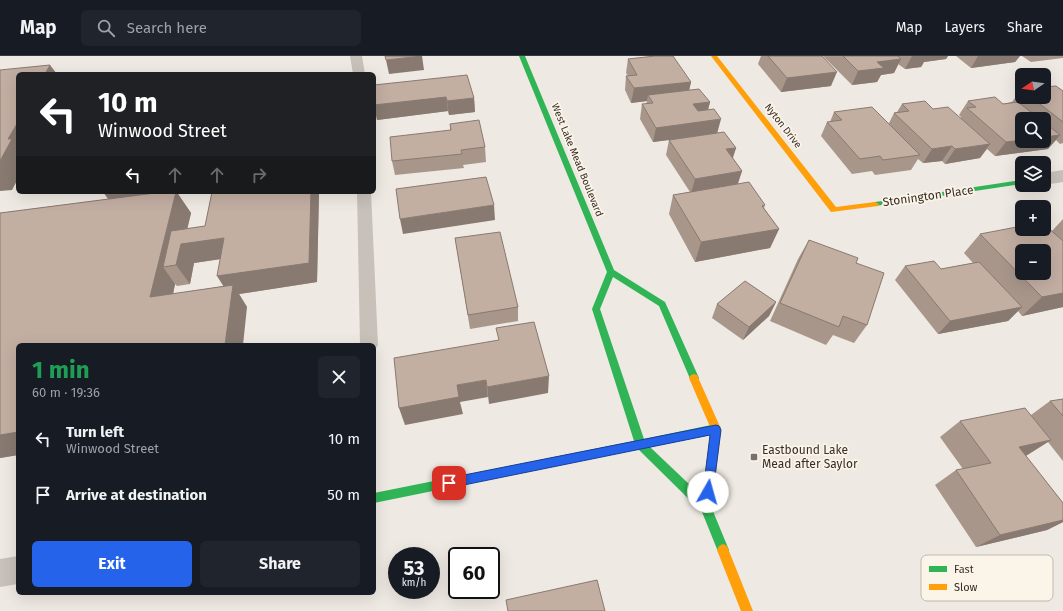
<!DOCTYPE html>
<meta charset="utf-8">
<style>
:root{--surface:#171b24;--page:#20242c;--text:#f1f3f6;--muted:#9ea1a6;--line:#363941;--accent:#2563eb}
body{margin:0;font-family:"Fira Sans",sans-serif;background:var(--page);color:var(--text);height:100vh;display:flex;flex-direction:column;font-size:15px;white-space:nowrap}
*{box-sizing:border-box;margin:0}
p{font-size:13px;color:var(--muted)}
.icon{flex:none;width:22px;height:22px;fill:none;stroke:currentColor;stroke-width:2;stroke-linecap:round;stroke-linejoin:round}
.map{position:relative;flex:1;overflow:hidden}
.details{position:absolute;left:16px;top:287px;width:360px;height:252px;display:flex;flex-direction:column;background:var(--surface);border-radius:6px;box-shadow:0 4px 16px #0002}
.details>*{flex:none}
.banner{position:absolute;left:16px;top:16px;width:360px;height:122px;border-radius:6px;box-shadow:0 4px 16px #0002;background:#202124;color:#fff;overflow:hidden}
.needle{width:26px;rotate:257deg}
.controls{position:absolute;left:1015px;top:12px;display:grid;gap:8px}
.controls a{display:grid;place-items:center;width:36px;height:36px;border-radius:6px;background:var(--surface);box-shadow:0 4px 16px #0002;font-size:20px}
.speed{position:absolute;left:388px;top:491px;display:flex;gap:8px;font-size:20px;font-weight:700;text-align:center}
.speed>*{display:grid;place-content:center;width:52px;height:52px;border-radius:50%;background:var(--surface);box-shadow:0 4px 16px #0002;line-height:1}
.speed small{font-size:10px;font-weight:400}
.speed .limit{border:2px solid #111;border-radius:6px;background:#fff;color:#111}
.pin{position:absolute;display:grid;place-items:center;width:34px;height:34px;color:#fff;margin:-17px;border-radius:8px;box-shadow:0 2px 6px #0006}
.me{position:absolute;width:44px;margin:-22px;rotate:7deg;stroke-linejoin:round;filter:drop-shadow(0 0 3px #0008)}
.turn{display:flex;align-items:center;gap:14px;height:84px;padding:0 16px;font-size:18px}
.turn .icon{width:52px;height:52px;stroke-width:2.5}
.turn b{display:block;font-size:28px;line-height:34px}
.lanes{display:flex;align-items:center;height:38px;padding:0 16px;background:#0003;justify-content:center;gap:20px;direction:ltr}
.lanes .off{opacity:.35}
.round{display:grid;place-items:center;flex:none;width:42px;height:42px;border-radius:6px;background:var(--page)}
.head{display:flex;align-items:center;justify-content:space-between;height:68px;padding:0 16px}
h1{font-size:24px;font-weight:700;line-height:30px;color:#1e9e55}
.cta{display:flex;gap:8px;margin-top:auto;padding:8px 16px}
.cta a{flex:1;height:46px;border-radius:6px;background:var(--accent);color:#fff;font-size:16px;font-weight:700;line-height:46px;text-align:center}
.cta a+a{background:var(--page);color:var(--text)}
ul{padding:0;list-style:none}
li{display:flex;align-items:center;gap:12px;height:56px;padding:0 16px}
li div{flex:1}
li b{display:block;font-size:15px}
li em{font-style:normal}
header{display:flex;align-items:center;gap:24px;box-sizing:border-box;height:56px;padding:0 20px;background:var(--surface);border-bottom:1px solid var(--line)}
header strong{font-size:19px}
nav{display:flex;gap:22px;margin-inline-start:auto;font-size:14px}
.search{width:280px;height:36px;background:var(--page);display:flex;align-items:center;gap:10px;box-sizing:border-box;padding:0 14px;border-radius:6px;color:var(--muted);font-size:15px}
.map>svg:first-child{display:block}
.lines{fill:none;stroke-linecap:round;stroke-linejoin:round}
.lane{fill:#c8c1ba;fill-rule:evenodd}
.street{fill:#c8c1ba;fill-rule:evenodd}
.fast{fill:#30b455;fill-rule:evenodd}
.slow{fill:#ff9f0a;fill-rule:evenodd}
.wall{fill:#a8968b;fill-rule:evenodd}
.shaded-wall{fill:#887a71}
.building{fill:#c3aea2;stroke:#887a71;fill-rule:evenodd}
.route{fill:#2563eb;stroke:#184099}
.poi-dot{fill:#787069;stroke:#fbf4e9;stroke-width:1.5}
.labels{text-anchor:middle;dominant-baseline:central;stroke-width:3.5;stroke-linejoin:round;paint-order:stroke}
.far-street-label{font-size:10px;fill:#392f28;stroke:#fbf4e9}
.street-label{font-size:12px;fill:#392f28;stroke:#fbf4e9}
.poi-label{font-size:12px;fill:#392f28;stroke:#fbf4e9;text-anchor:start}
.key{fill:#fbf4e9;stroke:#c1b9af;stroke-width:1}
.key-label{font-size:11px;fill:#392f28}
</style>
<header>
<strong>Map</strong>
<div class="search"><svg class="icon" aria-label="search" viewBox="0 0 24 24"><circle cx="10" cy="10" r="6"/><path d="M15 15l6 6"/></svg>Search here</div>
<nav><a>Map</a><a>Layers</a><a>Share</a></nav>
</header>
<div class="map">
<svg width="1063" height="555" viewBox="0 0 1063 555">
<rect width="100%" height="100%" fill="#eee9e2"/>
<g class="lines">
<path class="lane" d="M350 0H362L365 18H353Z
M357 136H371L378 289 374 295V289H360Z"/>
<path class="street" d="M1063 114V126L1044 129V117Z
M18 500V528L0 531V503Z"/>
<path class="fast" d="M519 0H525L614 214 665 246 699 322 697 325 694 326 691 325 659 250 613 221 600 253 644 383 716 368 720 370 721 373 720 376 716 378 650 391 710 448 729 494 727 498 723 500 719 498 702 456 638 393 374 447V437L634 385 592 253 607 216Z
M1022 124V128L875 150 871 148 875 146Z"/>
<path class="slow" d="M711 0H717L836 151 875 146 879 148 878 150 831 156Z
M694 318 697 319 721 373 712 452 710 456 706 457 702 456 700 452 711 373 689 322 691 319Z
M723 488 727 490 753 555H741L717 494 719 490Z"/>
</g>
<path class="wall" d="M761 0H822L831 30 781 36 758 8Z
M823 0H948L946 3 924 6 921 11 905 13 898 8 894 17 881 19 877 26 852 29Z
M956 0H1020L1015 6 971 12Z
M1022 0H1063V2L1031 6Z
M628 3 691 26 689 34 710 46 708 54 717 77 736 92 733 102 742 115 738 128 765 149 764 152 779 173 770 192 695 206 669 158 673 139 690 136 666 99 669 84 676 83 653 86 640 63 642 48H646L647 45 631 47 625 34 626 20H628L626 17Z
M374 29 474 42 475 56 449 59 448 55 377 64Z
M1021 34H1022V41H1044L1063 35V87L1060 88 1056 84 1048 93 995 100 987 93 980 102 945 108 942 105 923 107 918 103 911 114 875 119 872 115 852 118 821 80 827 66H830L834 56 889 67 894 57 897 56 902 48 933 53 961 62V61L959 59 968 45 1003 48 1012 46ZM1022 63H1044V85Z
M450 68 485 91 486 106 463 109 464 112 395 119 392 105 450 74Z
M212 136H319L317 226 239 238 247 251 18 399 0 402V157L109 143 178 138 191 157 187 173 205 170ZM220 203 224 230 173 238 175 228 177 230 190 228 194 207Z
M1063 163V251L1022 260 1018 255 1008 265 938 278 895 224 905 210 941 213 973 207 964 197 980 178 1052 175Z
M455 182 518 251V265L470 273Z
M809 184 856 207 867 269 854 287 833 279 826 289 770 265 798 203Z
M776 246 769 260 743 284 712 262 717 248Z
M1063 343V405L1048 386 1026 400 1063 447V466L1047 474 976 491 935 429 956 414 963 413 940 381 960 365 1031 359 1050 345Z"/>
<path class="shaded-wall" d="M422 0 424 14 389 18 386 4Z
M912 0H948L946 3 924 6 921 11 905 13Z
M978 0H1020L1015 6 971 12Z
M901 3 894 17 881 19 877 26 852 29 858 15 877 6Z
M50 9 57 18H45Z
M837 16 831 30 781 36 787 22Z
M691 26 688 40 648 39 647 45 631 47 634 32Z
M446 41 448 55 377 64 374 51V49Z
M474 42 475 56 449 59 447 45Z
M710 46 706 61 690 63 693 48Z
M721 63 717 78 653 86 656 72Z
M18 66V123L12 134 0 135V105L8 83Z
M1060 79 1048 93 995 100 1006 86 1022 84V85H1044V81Z
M990 88 980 102 945 108 955 93Z
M952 90 942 105 923 107 932 93Z
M736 92 731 106 726 93Z
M742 115 737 129 691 137 695 123Z
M103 136H191L178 138 191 157 184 187 224 182 235 201 194 207 190 228 176 209 163 211 175 228 168 263 150 241 111 147Z
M311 136H319L317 226 239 238 247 251 243 289H225L229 239 217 220Z
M494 149 495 164 403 178 400 163Z
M779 173 770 192 695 206 701 186Z
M1063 237V251L1022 260 1042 241Z
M776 246 769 260 743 284 749 271Z
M1022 251 1008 265 938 278 950 265Z
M549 320 548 337 489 348 487 331Z
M486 324 488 341 460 346 463 358 405 369 399 352 457 329Z
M18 376V399L0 402V379Z
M1051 384 1027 399 997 406 1019 391Z
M1063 464V466L1047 474 976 491 1000 479Z"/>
<path class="building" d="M385 0H422L386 4Z
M655 0H673L691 26 634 32 626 20 637 19 628 3Z
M768 0H822L837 16 787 22Z
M843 0H898L901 3 877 6 884 12 858 15Z
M50 9 45 18H18V66L8 83H12L0 105V14Z
M467 19 474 42 447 45 446 41 374 49V29Z
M1056 30 1063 35V66L1031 41H1044V31Z
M699 33 710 46 693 48 698 55 714 53 721 63 656 72 642 48 653 47 648 39Z
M995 41 1003 48 1018 46 1040 63H1022V84L1006 86 967 52 976 51 968 45Z
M925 45 933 53 948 51 990 88 955 93 952 90 932 93 894 57 909 55 902 48Z
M872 51 920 99 883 104 880 100 860 103 827 66 842 64 834 56Z
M479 64 485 91 461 94 462 98 392 105 390 81 451 74 450 68Z
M1044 66 1060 79 1044 81Z
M724 76 736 92 726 93 742 115 695 123 669 84Z
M486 121 494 149 400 163 396 133Z
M749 126 765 149 762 150 779 173 701 186 673 139Z
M163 136H176L150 241 233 229 225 289H18V376L0 379V157Z
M212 136H311L309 207 217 220 224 182 181 188 176 209 163 211 171 175 205 170Z
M1044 168 1063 185V237L1042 241 980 178 1022 170V173H1044ZM1022 195H1044V217H1022Z
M500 176 518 251 468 259 455 182Z
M809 184 858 202 856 207 884 217 867 269 843 260 839 271 780 247Z
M934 205 941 213 979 206 1022 251 950 265 905 210Z
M745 225 776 246 749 271 717 248Z
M534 266 549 320 487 331 486 324 457 329 459 341 399 352 394 302 499 284 496 272Z
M1063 343V360L1050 345Z
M1025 352 1051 384 1019 391 1063 447V464L1000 479 956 414 991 407 960 365Z
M597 524 605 555H508L506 544Z"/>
<path class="route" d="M716 369 719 370 721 374 713 436 712 440 708 442 704 440 703 436 710 379 449 432 446 431 444 427 446 424 449 422Z"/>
<rect class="poi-dot" x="750" y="397" width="8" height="8" rx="2"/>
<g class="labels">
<g class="far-street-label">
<text transform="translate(783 70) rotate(52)">Nyton Drive</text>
<text transform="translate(577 104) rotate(68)">West Lake Mead Boulevard</text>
</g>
<g class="street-label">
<text transform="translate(928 140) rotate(-8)">Stonington Place</text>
</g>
<g class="poi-label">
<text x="762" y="394">Eastbound Lake<tspan x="762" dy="14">Mead after Saylor</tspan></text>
</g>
</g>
<rect x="921" y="499" width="132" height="46" rx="6" class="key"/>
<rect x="929" y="510" width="18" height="6" fill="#30b455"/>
<rect x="929" y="528" width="18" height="6" fill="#ff9f0a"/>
<g class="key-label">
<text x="954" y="517">Fast</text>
<text x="954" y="535">Slow</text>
</g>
</svg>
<div class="controls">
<a><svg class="needle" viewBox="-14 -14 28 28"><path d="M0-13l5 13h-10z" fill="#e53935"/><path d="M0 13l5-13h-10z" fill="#9ea1a6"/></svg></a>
<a><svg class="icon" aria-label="search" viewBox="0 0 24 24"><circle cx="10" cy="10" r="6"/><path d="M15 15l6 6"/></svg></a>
<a><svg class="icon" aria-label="layers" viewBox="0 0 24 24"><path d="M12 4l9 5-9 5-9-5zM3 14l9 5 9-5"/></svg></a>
<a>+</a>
<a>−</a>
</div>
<div class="speed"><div>53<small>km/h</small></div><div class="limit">60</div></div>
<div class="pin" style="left:449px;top:427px;background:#d93025"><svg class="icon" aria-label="arrive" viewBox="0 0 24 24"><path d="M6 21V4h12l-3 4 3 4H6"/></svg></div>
<svg class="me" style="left:708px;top:436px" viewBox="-20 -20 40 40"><circle r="19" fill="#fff"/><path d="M0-13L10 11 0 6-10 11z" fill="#2563eb"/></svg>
<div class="banner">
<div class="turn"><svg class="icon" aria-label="left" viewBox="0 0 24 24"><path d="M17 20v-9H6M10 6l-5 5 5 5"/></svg><div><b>10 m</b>Winwood Street</div></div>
<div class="lanes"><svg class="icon" aria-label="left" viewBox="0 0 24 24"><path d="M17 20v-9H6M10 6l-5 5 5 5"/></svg><svg class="icon off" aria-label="ahead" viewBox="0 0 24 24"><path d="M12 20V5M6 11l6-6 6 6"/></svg><svg class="icon off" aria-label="ahead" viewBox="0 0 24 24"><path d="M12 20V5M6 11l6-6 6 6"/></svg><svg class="icon off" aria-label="right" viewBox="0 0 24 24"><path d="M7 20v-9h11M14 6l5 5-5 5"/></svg></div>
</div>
<section class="details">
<div class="head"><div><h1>1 min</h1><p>60 m · 19:36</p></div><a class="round"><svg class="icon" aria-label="close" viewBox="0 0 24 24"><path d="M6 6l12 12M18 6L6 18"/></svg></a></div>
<ul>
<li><svg class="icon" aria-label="left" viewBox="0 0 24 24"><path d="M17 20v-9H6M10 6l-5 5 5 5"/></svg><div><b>Turn left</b><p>Winwood Street</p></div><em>10 m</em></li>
<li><svg class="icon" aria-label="arrive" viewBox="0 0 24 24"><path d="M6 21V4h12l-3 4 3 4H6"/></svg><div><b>Arrive at destination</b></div><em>50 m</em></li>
</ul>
<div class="cta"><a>Exit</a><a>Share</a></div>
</section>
</div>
